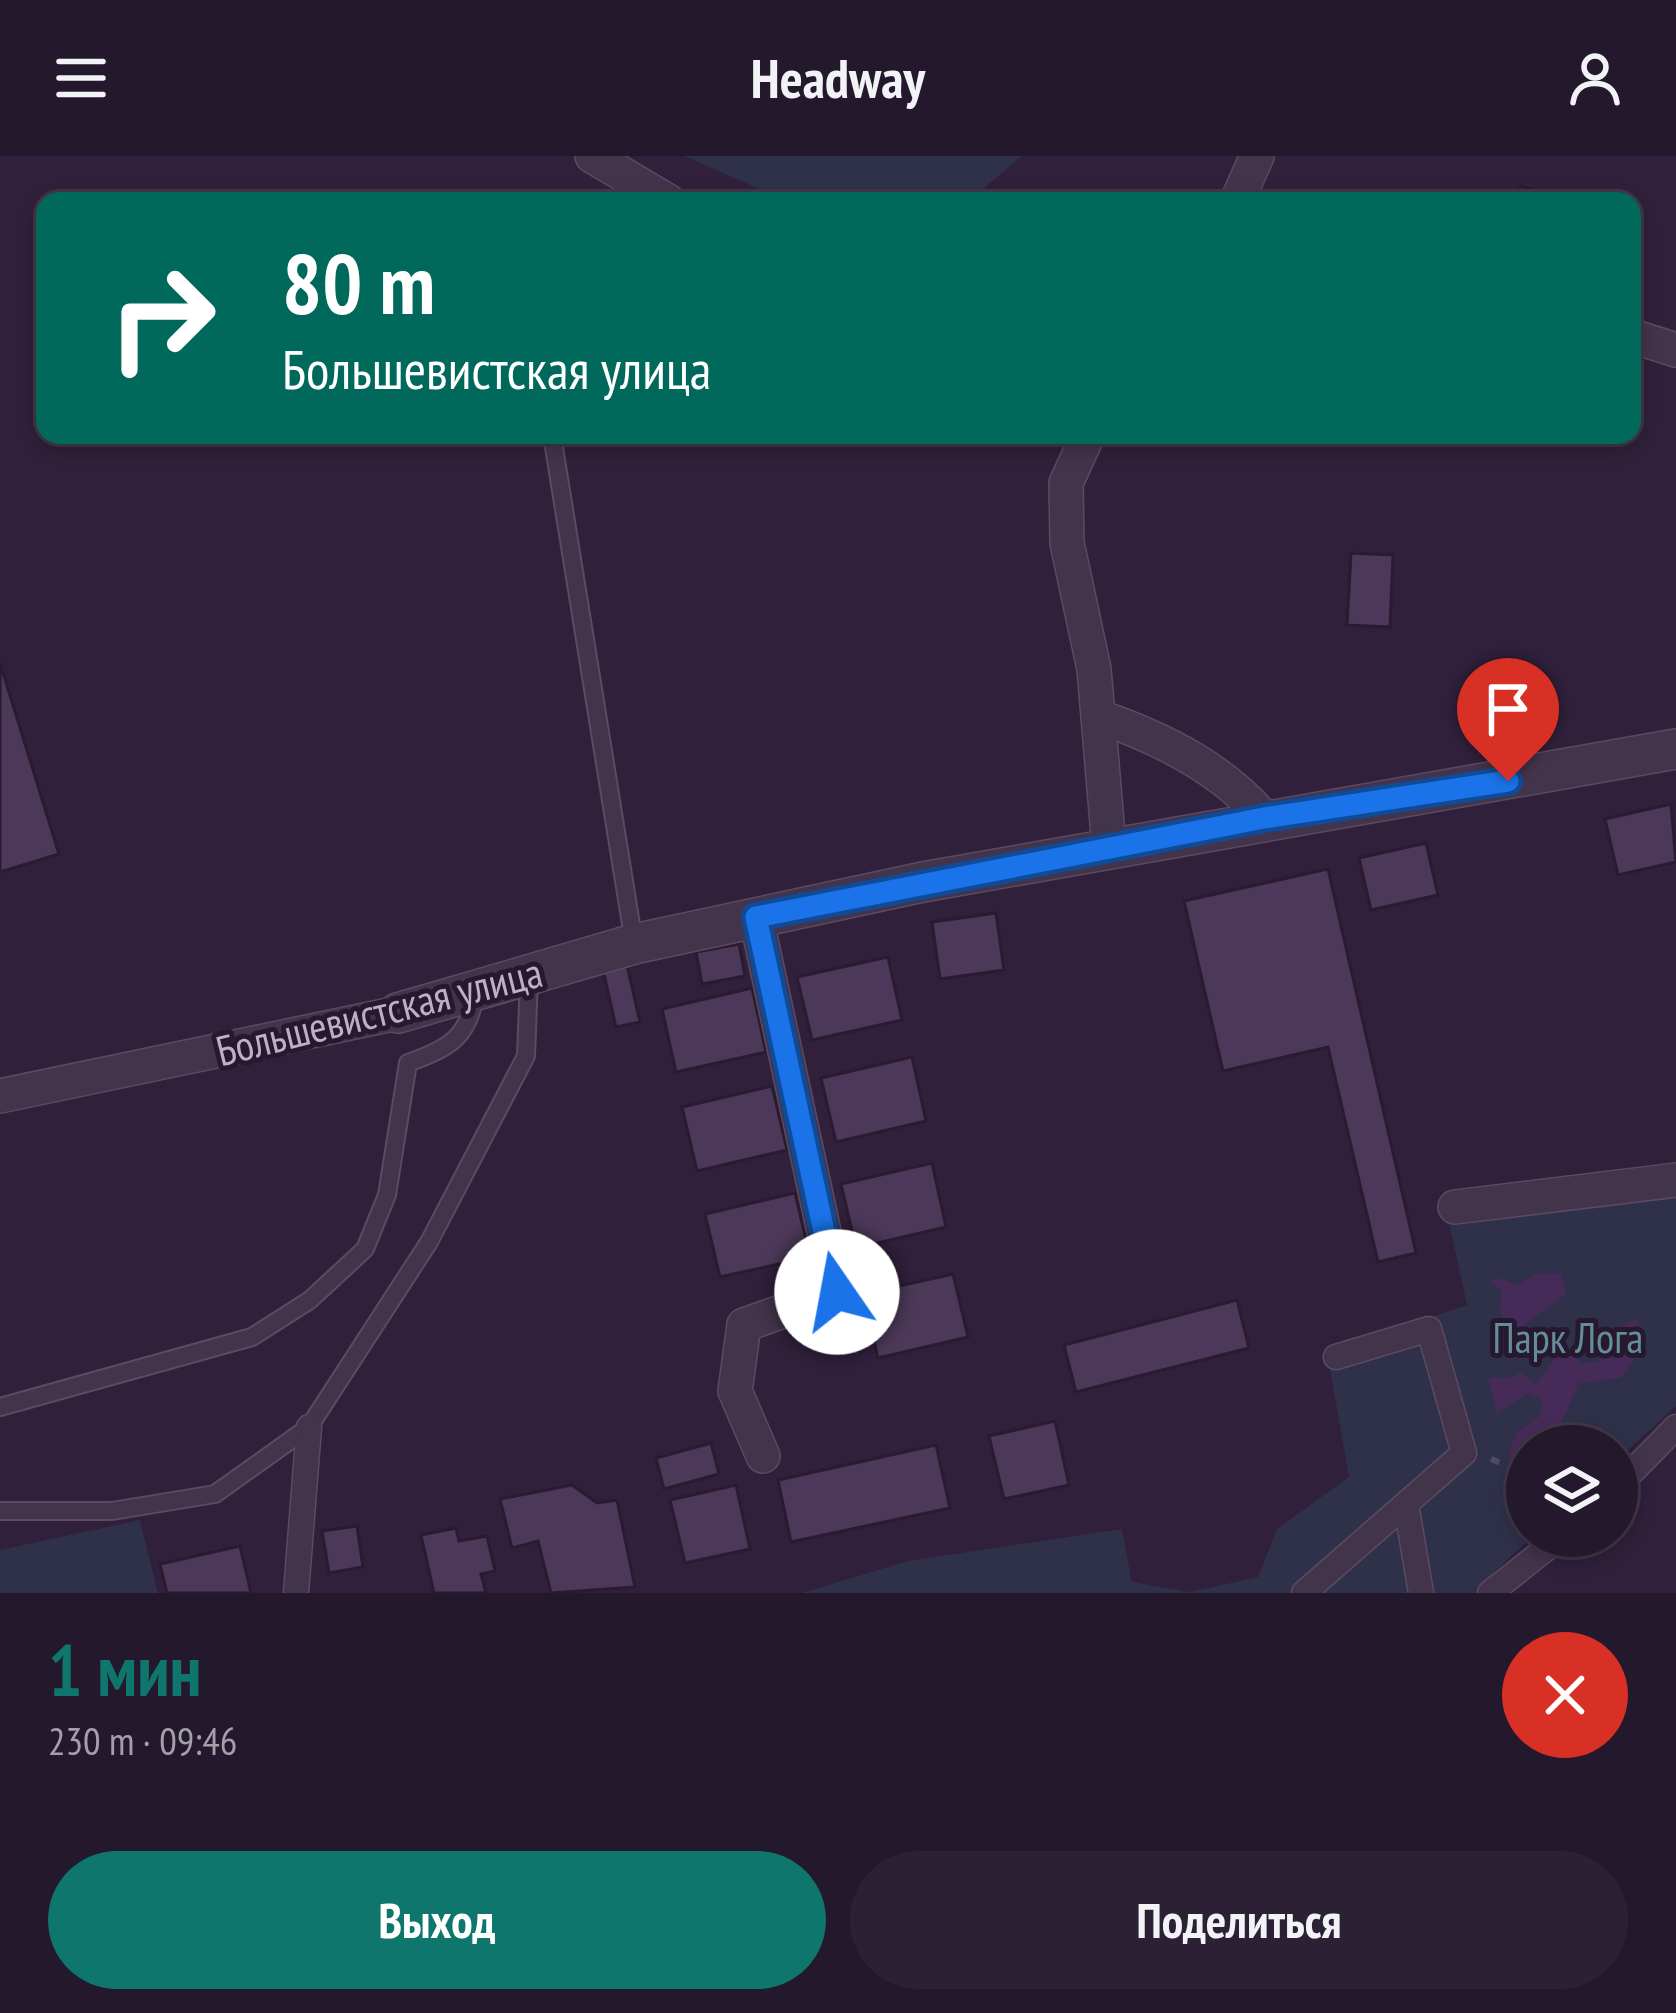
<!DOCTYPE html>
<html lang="ru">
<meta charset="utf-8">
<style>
:root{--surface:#24182c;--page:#2c2134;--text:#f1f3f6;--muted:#a3a0a9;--line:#413748;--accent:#0f766e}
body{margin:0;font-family:"PT Sans Narrow",sans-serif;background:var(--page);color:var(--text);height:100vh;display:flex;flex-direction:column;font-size:45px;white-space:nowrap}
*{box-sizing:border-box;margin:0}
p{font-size:39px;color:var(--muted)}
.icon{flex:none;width:66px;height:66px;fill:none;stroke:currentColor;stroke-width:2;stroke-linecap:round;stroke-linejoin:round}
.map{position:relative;height:1437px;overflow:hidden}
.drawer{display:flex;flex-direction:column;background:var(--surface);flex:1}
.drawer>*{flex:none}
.guide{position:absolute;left:36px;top:36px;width:1605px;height:252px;border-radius:24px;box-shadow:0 6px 18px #0003,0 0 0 3px var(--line);background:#00695c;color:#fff;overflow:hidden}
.fabs{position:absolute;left:1506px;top:1269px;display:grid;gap:24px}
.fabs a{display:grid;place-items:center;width:132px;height:132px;border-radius:50%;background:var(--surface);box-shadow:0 6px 18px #0003,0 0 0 3px var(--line);font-size:60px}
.pin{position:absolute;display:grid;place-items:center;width:102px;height:102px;color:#fff;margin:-123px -51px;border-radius:50% 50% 50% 0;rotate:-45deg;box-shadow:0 0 12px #0007}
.pin .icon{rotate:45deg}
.me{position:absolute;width:132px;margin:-66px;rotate:348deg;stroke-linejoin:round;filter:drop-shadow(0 0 9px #0008)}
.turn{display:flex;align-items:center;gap:42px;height:252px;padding:0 48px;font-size:54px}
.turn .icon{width:156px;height:156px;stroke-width:2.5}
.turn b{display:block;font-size:84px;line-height:102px}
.round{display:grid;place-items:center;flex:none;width:126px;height:126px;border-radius:63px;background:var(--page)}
.overview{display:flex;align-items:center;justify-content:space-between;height:204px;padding:0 48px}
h1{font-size:72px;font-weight:700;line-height:90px;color:var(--accent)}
.action{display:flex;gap:24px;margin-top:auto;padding:24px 48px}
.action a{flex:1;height:138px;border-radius:72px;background:var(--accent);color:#fff;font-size:48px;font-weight:700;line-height:138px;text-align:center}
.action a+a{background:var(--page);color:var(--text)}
header{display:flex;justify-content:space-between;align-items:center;height:156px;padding:0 48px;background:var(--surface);font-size:54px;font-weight:700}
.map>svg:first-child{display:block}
.green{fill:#2e3149}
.water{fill:#462a58}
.building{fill:#4c3959;stroke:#291b31;stroke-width:3}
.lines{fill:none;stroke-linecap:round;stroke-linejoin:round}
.service-casing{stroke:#5a4b62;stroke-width:20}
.pedestrian-casing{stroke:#5a4b62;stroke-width:27}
.minor-casing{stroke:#5a4b62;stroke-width:36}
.tertiary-casing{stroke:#5a4b62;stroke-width:42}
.path{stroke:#4f4b64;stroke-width:6;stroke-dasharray:9 9;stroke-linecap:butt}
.service{stroke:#42344b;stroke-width:16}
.pedestrian{stroke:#42344b;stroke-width:24}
.minor{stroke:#42344b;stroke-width:33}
.tertiary{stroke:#42344b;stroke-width:39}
.route-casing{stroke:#114b97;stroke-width:30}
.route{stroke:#1a73e8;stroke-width:21}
.labels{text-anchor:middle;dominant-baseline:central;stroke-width:10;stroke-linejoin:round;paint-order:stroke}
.street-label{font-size:42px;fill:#beaec7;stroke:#26192f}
.park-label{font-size:42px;fill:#648c99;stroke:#26192f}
</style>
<header><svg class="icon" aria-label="menu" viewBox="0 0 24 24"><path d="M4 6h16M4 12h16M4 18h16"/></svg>Headway<svg class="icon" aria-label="person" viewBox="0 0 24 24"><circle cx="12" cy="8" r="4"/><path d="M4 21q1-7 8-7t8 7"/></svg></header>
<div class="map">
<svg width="1676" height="1437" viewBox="0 0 1676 1437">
<rect width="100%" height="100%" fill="#30203b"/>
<path class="green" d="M684 0H1022L969 45H787Z
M1676 1037V1250L1617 1304V1290H1527V1380H1533L1495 1415 1496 1437H802L908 1405 1122 1373 1132 1426 1190 1436 1258 1421 1277 1373 1349 1321 1327 1196 1467 1149 1449 1067Z
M140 1364 158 1437H0V1394Z"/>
<path class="water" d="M1538 1117H1560L1567 1137 1511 1179 1500 1155 1502 1133 1488 1126 1500 1122 1517 1129Z
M1638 1162 1642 1193 1621 1222 1579 1227 1551 1290H1527V1302H1508L1516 1277 1539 1261 1543 1245 1528 1237 1497 1257 1488 1222H1511L1520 1216 1536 1228 1556 1201 1558 1186 1572 1193 1579 1207 1598 1206 1623 1169Z"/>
<path class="building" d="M1521 30 1562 45H1515Z
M1351 397 1393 399 1390 471 1347 469Z
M0 507 59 698 0 716Z
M1671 648 1676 706 1618 719 1605 663Z
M1426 687 1438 739 1371 754 1359 702Z
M1328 713 1416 1097 1378 1106 1328 891 1223 915 1184 745Z
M996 757 1004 814 940 823 932 766Z
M739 788 745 820 702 828 696 796Z
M888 801 902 864 812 884 797 821Z
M627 809 640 866 616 871 603 814Z
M752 832 766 896 676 916 662 853Z
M912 901 926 965 836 986 821 922Z
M772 930 787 994 697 1015 682 951Z
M932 1007 946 1071 856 1092 841 1028Z
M795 1037 810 1101 720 1121 705 1058Z
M953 1118 968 1181 878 1202 863 1138Z
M1237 1144 1249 1192 1076 1236 1064 1189Z
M1055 1265 1069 1329 1004 1343 989 1280Z
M711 1287 719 1318 664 1333 656 1302Z
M936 1289 950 1352 791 1386 778 1324Z
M572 1329 597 1347 617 1344 635 1431 551 1437 538 1385 512 1392 500 1343Z
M736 1329 750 1393 685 1407 670 1344Z
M357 1370 363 1411 329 1417 322 1375Z
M456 1372 459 1385 487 1380 495 1415 481 1418 486 1437H434L421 1379Z
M240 1390 251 1437H167L160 1408Z"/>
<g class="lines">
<defs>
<path id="service" d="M552 279 634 787
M0 1251 252 1181 310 1144 365 1093 387 1039 408 907C451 891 468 882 476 836
M0 1355H112L215 1338 309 1271 429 1086 526 900 529 822"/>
<path id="pedestrian" d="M1617 1331 1676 1271
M1406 1348 1421 1437
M296 1437 309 1271
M1304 1437 1464 1297 1429 1173 1336 1201
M1490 1437 1562 1380"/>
<path id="minor" d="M592 0 668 45
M1237 45 1257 0
M1632 180 1676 194
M1088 279 1066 327 1067 387 1094 513 1109 691
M1100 561C1161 582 1222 612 1264 662
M756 761 837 1136 744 1169 735 1235 763 1300
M0 940 398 857
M1455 1051 1676 1024"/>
<path id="tertiary" d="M398 857 634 788 923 726 1676 593"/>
</defs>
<use href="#service" class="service-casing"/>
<use href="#pedestrian" class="pedestrian-casing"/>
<use href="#minor" class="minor-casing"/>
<use href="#tertiary" class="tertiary-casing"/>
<path class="path" d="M1491 1303 1527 1318"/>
<use href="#service" class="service"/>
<use href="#pedestrian" class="pedestrian"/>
<use href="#minor" class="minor"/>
<use href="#tertiary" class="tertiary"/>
</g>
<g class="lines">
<defs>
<path id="route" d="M837 1136 756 761 1264 662 1508 625"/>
</defs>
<use href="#route" class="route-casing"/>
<use href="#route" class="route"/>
</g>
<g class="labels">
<g class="street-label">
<text transform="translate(379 855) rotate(-14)">Большевистская улица</text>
</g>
<g class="park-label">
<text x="1568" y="1181">Парк Лога</text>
</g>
</g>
</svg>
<div class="fabs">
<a><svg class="icon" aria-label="layers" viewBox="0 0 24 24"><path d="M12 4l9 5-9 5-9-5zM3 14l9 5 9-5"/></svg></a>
</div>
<div class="pin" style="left:1508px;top:625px;background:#d93025"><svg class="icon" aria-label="arrive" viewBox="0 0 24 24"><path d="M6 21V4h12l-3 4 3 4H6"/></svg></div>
<svg class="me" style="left:837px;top:1136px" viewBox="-20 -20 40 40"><circle r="19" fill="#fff"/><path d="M0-13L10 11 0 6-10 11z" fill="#1a73e8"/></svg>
<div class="guide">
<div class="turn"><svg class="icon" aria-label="right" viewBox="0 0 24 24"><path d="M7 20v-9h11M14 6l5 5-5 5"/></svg><div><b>80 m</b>Большевистская улица</div></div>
</div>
</div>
<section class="drawer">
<div class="overview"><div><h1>1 мин</h1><p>230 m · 09:46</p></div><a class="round" style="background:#d93025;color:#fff"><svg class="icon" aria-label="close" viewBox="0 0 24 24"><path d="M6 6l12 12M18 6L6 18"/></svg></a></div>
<div class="action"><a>Выход</a><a>Поделиться</a></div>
</section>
